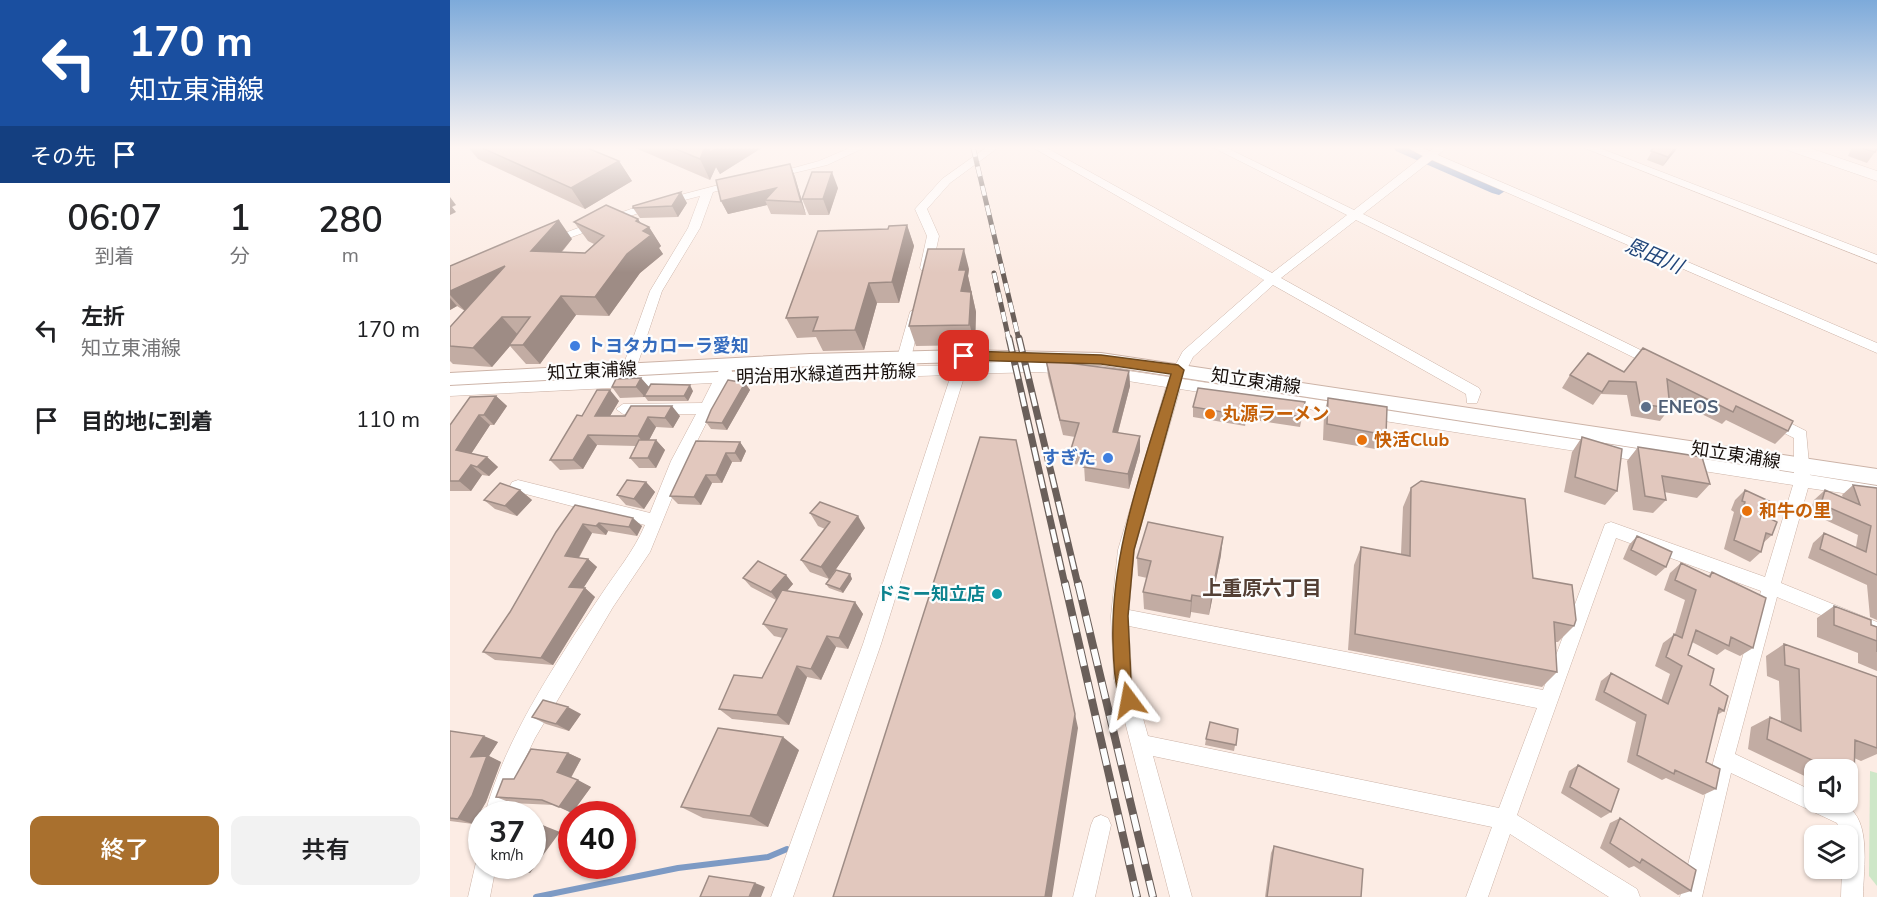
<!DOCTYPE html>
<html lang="ja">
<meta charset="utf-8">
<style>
:root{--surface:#fff;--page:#f2f2f2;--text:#202124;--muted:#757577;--accent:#a9702e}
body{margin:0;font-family:"Nunito Sans","Noto Sans JP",sans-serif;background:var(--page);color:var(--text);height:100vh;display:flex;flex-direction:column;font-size:22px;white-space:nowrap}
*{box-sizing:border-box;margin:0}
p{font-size:20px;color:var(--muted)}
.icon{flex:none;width:33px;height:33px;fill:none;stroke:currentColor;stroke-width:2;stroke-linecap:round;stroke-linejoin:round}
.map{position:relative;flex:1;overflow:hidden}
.drawer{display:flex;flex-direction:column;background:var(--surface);width:450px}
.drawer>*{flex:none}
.hud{background:#1a4fa0;color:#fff;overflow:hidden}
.controls{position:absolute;left:1354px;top:759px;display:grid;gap:12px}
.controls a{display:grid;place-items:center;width:54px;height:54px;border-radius:12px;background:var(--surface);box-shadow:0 2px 4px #0004;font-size:30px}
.speed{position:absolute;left:18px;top:801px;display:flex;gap:12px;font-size:30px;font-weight:700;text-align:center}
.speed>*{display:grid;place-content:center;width:78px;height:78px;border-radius:50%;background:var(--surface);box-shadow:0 2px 4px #0004;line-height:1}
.speed small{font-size:15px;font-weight:400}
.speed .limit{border:9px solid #d22;background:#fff;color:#111}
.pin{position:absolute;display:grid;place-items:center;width:51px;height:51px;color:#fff;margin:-26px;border-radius:12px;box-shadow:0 3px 9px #0006}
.me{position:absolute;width:66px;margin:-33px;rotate:347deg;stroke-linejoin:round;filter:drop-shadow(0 0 4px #0008)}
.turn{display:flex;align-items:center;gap:21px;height:126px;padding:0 30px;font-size:27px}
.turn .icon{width:78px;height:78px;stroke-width:2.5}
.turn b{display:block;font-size:42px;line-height:51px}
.then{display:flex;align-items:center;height:57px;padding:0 30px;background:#0003;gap:12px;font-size:22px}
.eta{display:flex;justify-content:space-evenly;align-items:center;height:102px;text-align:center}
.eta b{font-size:36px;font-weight:600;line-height:42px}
.primary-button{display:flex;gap:12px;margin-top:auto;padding:12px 30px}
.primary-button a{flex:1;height:69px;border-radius:12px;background:var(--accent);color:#fff;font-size:24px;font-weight:600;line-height:69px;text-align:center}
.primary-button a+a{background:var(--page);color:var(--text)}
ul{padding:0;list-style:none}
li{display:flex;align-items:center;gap:18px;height:90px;padding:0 30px}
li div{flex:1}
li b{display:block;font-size:22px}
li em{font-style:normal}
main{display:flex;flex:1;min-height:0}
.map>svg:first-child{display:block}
.green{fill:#cee7c8}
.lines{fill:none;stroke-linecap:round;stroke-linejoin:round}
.stream{stroke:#7d9ac4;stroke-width:6}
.river{fill:#7d9ac4;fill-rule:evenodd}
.minor-casing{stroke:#ccb3a7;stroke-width:1}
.major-casing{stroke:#ccb3a7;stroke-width:2}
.highway-casing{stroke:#ccb3a7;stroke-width:1}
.minor{fill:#fff;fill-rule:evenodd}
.major{fill:#fff;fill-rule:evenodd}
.highway{fill:#fff;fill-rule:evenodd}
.rail-far2-casing{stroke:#6a5f5a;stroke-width:5}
.rail-far1-casing{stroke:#6a5f5a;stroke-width:7}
.rail-casing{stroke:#6a5f5a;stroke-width:8}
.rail-far2{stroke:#fdfdfd;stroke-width:4;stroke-dasharray:10;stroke-linecap:butt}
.rail-far1{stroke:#fdfdfd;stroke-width:4.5;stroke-dasharray:14;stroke-linecap:butt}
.rail{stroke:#fdfdfd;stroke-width:6;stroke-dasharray:17;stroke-linecap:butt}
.wall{fill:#c2aca3}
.shaded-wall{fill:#9e8c85}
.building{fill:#e2c8be;stroke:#9e8c85;stroke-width:1.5}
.route{fill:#a9702e;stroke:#6e491e;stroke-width:1.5}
.shop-dot{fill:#3f7fe0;stroke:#fdfdfd;stroke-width:2}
.service-dot{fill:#5c6f8a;stroke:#fdfdfd;stroke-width:2}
.food-dot{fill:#e8710a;stroke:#fdfdfd;stroke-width:2}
.culture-dot{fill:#0f9aa8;stroke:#fdfdfd;stroke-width:2}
.labels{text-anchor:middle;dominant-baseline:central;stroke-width:4.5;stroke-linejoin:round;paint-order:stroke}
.shop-label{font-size:18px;font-weight:bold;fill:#366cbe;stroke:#fdfdfd;text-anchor:start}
.street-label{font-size:18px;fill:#160e0a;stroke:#fdfdfd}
.service-label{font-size:18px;font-weight:bold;fill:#4e5e75;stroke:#fdfdfd;text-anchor:start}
.food-label{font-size:18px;font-weight:bold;fill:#c56008;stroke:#fdfdfd;text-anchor:start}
.culture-label{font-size:18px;font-weight:bold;fill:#0d838f;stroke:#fdfdfd;text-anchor:end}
.water-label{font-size:20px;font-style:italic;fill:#1f4479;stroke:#fdfdfd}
.neighbourhood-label{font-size:20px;font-weight:bold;fill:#533f34;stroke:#fdfdfd}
</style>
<main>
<section class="drawer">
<div class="hud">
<div class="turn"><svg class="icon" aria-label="left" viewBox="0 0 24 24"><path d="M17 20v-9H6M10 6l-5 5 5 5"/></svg><div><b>170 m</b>知立東浦線</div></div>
<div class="then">その先<svg class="icon" aria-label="arrive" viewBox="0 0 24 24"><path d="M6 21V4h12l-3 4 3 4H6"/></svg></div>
</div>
<div class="eta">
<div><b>06:07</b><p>到着</p></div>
<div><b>1</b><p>分</p></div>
<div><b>280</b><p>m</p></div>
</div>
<ul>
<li><svg class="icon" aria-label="left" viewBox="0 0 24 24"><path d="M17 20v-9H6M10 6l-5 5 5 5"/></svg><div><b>左折</b><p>知立東浦線</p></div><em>170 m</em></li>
<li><svg class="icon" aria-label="arrive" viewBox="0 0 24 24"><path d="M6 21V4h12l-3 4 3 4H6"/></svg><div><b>目的地に到着</b></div><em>110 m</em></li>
</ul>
<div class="primary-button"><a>終了</a><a>共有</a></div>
</section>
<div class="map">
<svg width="1427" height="897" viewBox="0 0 1427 897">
<rect width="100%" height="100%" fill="#fcece4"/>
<path class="green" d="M1420 771 1427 773V886L1419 876Z"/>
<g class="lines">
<path class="stream" d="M86 897 228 868 318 857 337 849"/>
<path class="river" d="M943 147H967L1056 185 1058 189 1049 195 1042 193 946 151Z"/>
<defs>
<path id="minor" d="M402 147H416L377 165 323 178 318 175 369 161Z
M537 147H549L500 183 477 209 489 236 482 268 480 271H472L470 268 477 236 465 209 492 179Z
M582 147H595L822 273 897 215 762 147H775L904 210 973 156 956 147H970L980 151 985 147H997L988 155 1427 343V353L982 160 913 214 1211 360 1213 363 1211 366H1201L906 220 831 278 1029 388 1031 392 1027 403H1017L1016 394 823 285 743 357 732 379 1202 451 1207 453 1210 457 1207 461 1202 463 730 389 684 550 679 610 1093 690 1155 524 1161 522 1315 577 1343 485 1234 468 1229 466 1226 462 1229 458 1234 456 1344 473V438L1316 424 1314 420 1321 414 1326 416 1356 431 1360 475 1427 486V498L1358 488 1331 583 1427 622V638L1327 597 1285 754 1365 792V802C1372 802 1382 801 1389 803 1424 812 1413 869 1413 897H1391L1392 868H1398V836H1392L1387 823 1281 773 1252 897H1230L1264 759 1311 591 1166 538 1067 815 1187 889 1190 897H1159L1060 834 1038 897H1016L1042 827 703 756 742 897H720L664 679 661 616 668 550 716 387 659 378 652 373 659 368 719 377 733 351 814 280ZM679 626 1087 708 1049 808 698 736 682 679Z
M1132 147H1147L1427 255V263Z
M288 180 292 181V185L263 192 250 228 212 291 186 369 184 373H174L172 369 200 291 238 228 250 196 200 209 105 243 101 244 95 240 192 205Z
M466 308 472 312 461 358 454 363 447 358 460 312Z
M512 357 517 359 518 364C536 364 615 356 624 369L617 374 588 372 515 374 431 644 343 897H321L413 644 501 375 277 382 237 461 200 552 163 607 85 738 72 765 55 814H35C55 738 107 661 151 595 166 572 184 551 195 525L68 492 62 490 60 486 62 482 68 480 200 513 221 461 246 414H173L166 409 173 404 252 403 262 383 0 396V386L268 372 271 366H281L282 372 504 365 507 359Z
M651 815 658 818 661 825 645 897H623L641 825 644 818Z
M32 857V866H46L40 897H18L27 858Z"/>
<path id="major" d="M514 350 651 353 1427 469V485L651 365 514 362 360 366 0 385V373L360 354Z"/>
<path id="highway" d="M1335 147H1357L1427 171V181L1337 150Z"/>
</defs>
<use href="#minor" class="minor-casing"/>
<use href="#major" class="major-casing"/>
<use href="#highway" class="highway-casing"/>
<use href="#minor" class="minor"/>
<use href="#major" class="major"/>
<use href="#highway" class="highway"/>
<defs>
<path id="rail-far2" d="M523 147 569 340
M544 273 559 340"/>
<path id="rail-far1" d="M559 338 615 585
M569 338 628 585"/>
<path id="rail" d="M615 583 687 897
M628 583 703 897"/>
</defs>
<use href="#rail-far2" class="rail-far2-casing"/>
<use href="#rail-far1" class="rail-far1-casing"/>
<use href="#rail" class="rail-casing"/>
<use href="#rail-far2" class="rail-far2"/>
<use href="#rail-far1" class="rail-far1"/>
<use href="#rail" class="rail"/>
</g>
<path class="wall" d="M18 147H135L169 161 182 181 135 209 28 159Z
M183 147H313L270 174 266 167 260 180Z
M1204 147H1227L1213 166 1197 160Z
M1402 147H1427L1425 152 1417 163 1398 156Z
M340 164 345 177 356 215 321 214 317 205 278 214 271 201Z
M388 188 379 215H359L352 199Z
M237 203 228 217 190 218 183 208Z
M188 219 190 223 199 227 211 246 209 248 213 254 190 273 159 316 126 315 90 364H76L60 346 42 367 3 364 0 361V327L15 311 7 306 0 310V266L122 239 112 252 135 253 144 244 138 241 124 222Z
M457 225 464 246 449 303H427L414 350 373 351 366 337 347 338 336 318 438 229Z
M519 269 518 276 526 312 525 345 466 346 459 326Z
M1193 348 1338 431 1325 444 1276 420 1272 424 1219 398 1220 408 1210 421 1181 416 1177 395 1151 394 1143 405 1112 388 1120 375 1174 372Z
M596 360 679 371 680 386 668 433 690 436V451L679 489 635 481 634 465 623 464 621 449 625 437 613 435 598 376Z
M191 378 199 388 243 391 238 401H198L195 397 170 398 162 387Z
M295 383 300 390 277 430 261 429 256 422Z
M748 388 852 417 850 427 797 419 795 426 743 417V407Z
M46 396 57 406 44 425H40L21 454 37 457 48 467 39 476 32 475 21 491H0V425Z
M878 398 936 435 931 450 873 440 874 414Z
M169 401 160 416H230L223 428 206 427 199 440H206L215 450 206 468H189L180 458 186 446 147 445 133 469 110 470 100 460 132 416Z
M1132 437 1167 491 1155 505 1114 492 1122 452Z
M290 442 296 451 291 462H282L272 483H262L251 505 228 504 220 496Z
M1188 447 1260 484 1247 498 1214 492 1216 500 1203 513 1183 510 1177 461Z
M196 482 205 492 194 509 176 505 167 495Z
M1403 485 1427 488V620L1420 617 1417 585 1358 558 1363 543 1374 533 1406 547 1408 535 1360 513 1364 500 1375 490 1393 498 1392 495Z
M961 488 1083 578 1124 626 1108 642H1105L1107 672 1092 687 898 650 904 565 911 547 951 554 953 507Z
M70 490 82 500 67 516 45 509 34 500Z
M1295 490 1319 518 1322 535 1313 543 1311 552 1300 562 1274 549 1284 512 1281 510 1285 500Z
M125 505 192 526 187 536 158 531 156 535 142 533 129 558 138 559 147 567 133 588H135L145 597 103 665 45 660 33 652 60 612Z
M360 513 415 528 379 579 360 572 351 560 375 529 368 526Z
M1187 536 1216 567 1206 576 1173 559 1179 545Z
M771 555 759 615 741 612 740 618 694 609 693 592 697 578 688 576 687 558Z
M1231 563 1258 576 1262 572 1303 648 1290 656 1275 649 1267 655 1242 642 1238 655 1260 685 1274 711 1267 715 1256 762 1266 789 1253 795 1216 778 1212 780 1177 762 1186 722 1145 700 1151 681 1161 673 1211 701 1220 674 1205 666 1213 643 1225 634 1235 600 1214 590 1220 573Z
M400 574 402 579 393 593 379 588 376 584Z
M336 575 343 584 337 591 405 602 413 614 398 649 386 647 371 680 357 677 339 725 282 719 269 709 312 678 333 638 324 636 313 624 326 600 301 587 293 578Z
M1384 606 1427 627V671L1408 663V653L1367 637V618Z
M1334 644 1427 677V754L1411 761 1404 758V779L1398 782V770H1365V781L1298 749 1301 727 1320 717 1331 721 1329 681 1317 676 1316 656Z
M131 714 119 731 96 724 82 717Z
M788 729 784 751 755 745 756 739Z
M0 731 48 742 39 756 51 762 36 802 23 824 0 821Z
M349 750 318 827 253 818 231 807Z
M118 753 131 759 121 778 141 787 122 813 104 805 61 803 46 797 64 779Z
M1128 765 1161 812 1151 818 1111 793 1119 771Z
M1170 818 1241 891 1228 895 1184 866 1179 868 1150 848 1160 823Z
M824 846 911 897H815L821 853Z"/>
<path class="shaded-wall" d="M255 147H313L270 174 266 167 260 180 250 159Z
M1226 147H1227L1226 150 1213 166 1218 157Z
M169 161 182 181 135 209 121 188Z
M340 164 345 177 356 215 351 202Z
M382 172 388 188 379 215 373 199Z
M326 188 315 200 317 205 278 214 271 201Z
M231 192 237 203 228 217 222 206Z
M0 197 6 205 2 207 6 212 0 215Z
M188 219 195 230 199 227 211 246 209 248 213 254 190 273 159 316 145 297 186 221Z
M109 220 122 239 96 270 81 251Z
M457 225 464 246 449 303 442 282Z
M514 249 519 269 518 276 526 312 525 345 511 291 509 270Z
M55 266 15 311 0 295V291Z
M419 283 427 303 414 350 405 330Z
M111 296 126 315 90 364 73 345Z
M0 298 7 306 0 310Z
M52 317 69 336 59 345 60 346 42 367 23 348Z
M679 371 680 386 664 447 663 432Z
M191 378 200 388 194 396 195 397 186 387Z
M295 383 300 390 277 430 272 423Z
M240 385 243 391 238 401 234 396Z
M160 390 169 401 154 426 145 416Z
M46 396 57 406 44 425 34 415Z
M222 406 230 416 223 428 215 418Z
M29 415 40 425 17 460 6 450Z
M198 417 206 427 196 446 188 436Z
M138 435 147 445 133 469 123 460Z
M690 436V451L679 489 678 474Z
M206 440 215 450 206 468 198 458Z
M566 440 628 728 602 897H595Z
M290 442 296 451 291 462 285 453Z
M276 453 282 462 272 483 266 475Z
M37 457 48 467 39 476 27 467Z
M21 465 32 475 21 491 9 481Z
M256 475 262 483 251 505 244 497Z
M196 482 205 492 194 509 184 499Z
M70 490 82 500 67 516 55 506Z
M408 516 415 528 379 579 371 567Z
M183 518 192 526 187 536 179 527Z
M149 523 158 531 156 535 146 526Z
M133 524 142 533 125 564 115 556Z
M773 537 771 555 759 615 761 598Z
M138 559 147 567 129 595 119 587Z
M400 574 402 579 393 593 390 589Z
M336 575 343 584 328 601 321 592Z
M135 588 145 597 103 665 91 658Z
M742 595 741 612 740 618 741 601Z
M405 602 413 614 398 649 389 638Z
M377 636 386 647 371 680 361 669Z
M347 666 357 677 339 725 327 715Z
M118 707 131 714 119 731 106 724Z
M34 736 48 742 39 756 51 762 36 802 23 824 8 819 21 757Z
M333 737 349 750 318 827 300 816Z
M118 753 131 759 120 779 107 772Z
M128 780 141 787 122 813 109 807Z
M82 821 110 832 80 873 64 868 67 866H82Z
M305 883 315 887 311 897H299Z"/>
<path class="building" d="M30 147H135L169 161 121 188Z
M221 147H255L250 159Z
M259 147H269L259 153Z
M1204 147H1226L1218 157 1201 151Z
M1409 147H1427V148L1425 152Z
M340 164 351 202 315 200 326 188 271 201 266 180Z
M362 172H382L373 199H352Z
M231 192 222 206 183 208V206Z
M156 205 188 219 186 221 199 227 193 231 201 235 177 254 145 297 111 296 73 345H59L80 317H52L23 348 0 346V327L55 266 0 291V266L109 220 81 251 135 253 154 236 124 222Z
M457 225 442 282 419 283 405 330 363 331 368 317 336 318 368 231 438 229 439 226Z
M478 249H514L509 270H516L511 291 521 292 519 325 459 326Z
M1193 348 1343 421 1338 431 1286 406 1283 412 1217 379 1220 408 1190 404 1186 382 1159 381 1152 392 1120 375 1138 353 1174 372Z
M596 360 679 371 663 432 690 436 678 474 633 467 637 452 621 449 629 423 610 420Z
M191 378 186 387H162L166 379Z
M278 380 295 383 272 423 256 422 261 410Z
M201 384 240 385 234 396H194Z
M748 388 855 402 852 417 798 408 796 416 743 407Z
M147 390H160L145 416H175L181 406H222L215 418 198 417 188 436 138 435 123 460H100L127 415 132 416Z
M46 396 34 415H29L6 450 37 457 27 467 21 465 9 481H0V425L20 397Z
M878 398 937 407 936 435 877 424Z
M530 437 566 440 625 714 595 897H383Z
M1132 437 1172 449 1167 491 1125 477Z
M189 440H206L198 458H180Z
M246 441 290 442 285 453H276L266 475H256L244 497 220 496Z
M1188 447 1252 457 1260 484 1212 476 1216 500 1195 496Z
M177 480 196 482 184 499 167 495Z
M971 481 1075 499 1083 578 1122 585 1126 620 1124 626 1104 622 1107 672 905 634 911 547 960 556 961 488Z
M50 483 70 490 55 506 34 500Z
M1403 485 1427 488V575L1370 549 1374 533 1416 552 1421 526 1371 504 1375 490 1410 505Z
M1295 490 1323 503 1319 518 1327 522 1322 535 1316 533 1311 552 1284 540 1295 502 1292 501Z
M370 502 408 516 371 567 351 560 380 522 360 513Z
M125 505 183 518 179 527 149 523 146 526 133 524 115 556 138 559 119 587 135 588 91 658 33 652 60 612 106 532Z
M698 522 773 537 761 598 742 595 741 601 693 592 701 561 687 558Z
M1187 536 1222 552 1216 567 1181 550Z
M308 561 336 575 321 592 293 578Z
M1231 563 1260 577 1262 572 1316 598 1303 648 1281 637 1279 646 1246 630 1238 655 1264 669 1260 685 1278 696 1274 711 1269 708 1256 762 1270 769 1266 789 1225 770 1224 774 1187 755 1196 715 1154 692 1161 673 1218 704 1232 666 1216 657 1224 634 1232 638 1246 590 1225 580Z
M386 570 400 574 390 589 376 584Z
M332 590 405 602 389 638 377 636 361 669 347 666 327 715 269 709 284 675 312 678 337 629 313 624Z
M1384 606 1421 620V625L1427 627V652V641L1384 625Z
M1334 644 1427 677V748L1405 740 1404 779 1398 776V770H1383L1317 739 1320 717 1351 731 1349 669 1335 665Z
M93 700 118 707 106 724 82 717Z
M760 722 788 729 786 745 756 739Z
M268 728 333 737 300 816 231 807Z
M0 731 34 736 21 757 37 756 22 796 8 819 0 818Z
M81 749 118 753 107 772 128 780 109 807 92 800 46 797 53 779H64Z
M1128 765 1169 789 1161 812 1120 787Z
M1170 818 1246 870 1241 891 1192 859 1190 863 1160 843Z
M82 821 95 827 82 844Z
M824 846 913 869 911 897H817Z
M58 866H67L64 868Z
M259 876 305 883 299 897H250Z"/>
<linearGradient id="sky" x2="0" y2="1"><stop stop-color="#7daada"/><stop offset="0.54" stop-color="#fef6f3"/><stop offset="1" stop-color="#fef6f3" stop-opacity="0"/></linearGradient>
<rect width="1427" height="273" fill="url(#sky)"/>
<path class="route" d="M514 351 651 355 728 365 734 370 684 550 678 616 681 679 687 700 685 706 679 709 673 706C664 686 664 666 663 644 660 550 695 462 721 374L651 364 514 360 508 356Z"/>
<g class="shop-dot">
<circle cx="125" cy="346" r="6"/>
<circle cx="658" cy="458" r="6"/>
</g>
<circle class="service-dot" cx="1196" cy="407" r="6"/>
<g class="food-dot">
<circle cx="760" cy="414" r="6"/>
<circle cx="912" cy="440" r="6"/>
<circle cx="1297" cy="511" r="6"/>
</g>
<circle class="culture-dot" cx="547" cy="594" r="6"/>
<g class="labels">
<g class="shop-label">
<text x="137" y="346">トヨタカローラ愛知</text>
<text x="646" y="458" text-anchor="end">すぎた</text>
</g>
<g class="street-label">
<text transform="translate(142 371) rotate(-3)">知立東浦線</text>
<text transform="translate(376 374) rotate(-2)">明治用水緑道西井筋線</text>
<text transform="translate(806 381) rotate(8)">知立東浦線</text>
<text transform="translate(1286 455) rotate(9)">知立東浦線</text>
</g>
<g class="service-label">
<text x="1208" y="407">ENEOS</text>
</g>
<g class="food-label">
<text x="772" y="414">丸源ラーメン</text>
<text x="924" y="440">快活Club</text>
<text x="1309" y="511">和牛の里</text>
</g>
<g class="culture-label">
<text x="535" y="594">ドミー知立店</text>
</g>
<g class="water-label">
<text transform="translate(1204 256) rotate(23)">恩田川</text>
</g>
<g class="neighbourhood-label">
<text x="812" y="588">上重原六丁目</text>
</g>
</g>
</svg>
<div class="controls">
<a><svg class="icon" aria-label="sound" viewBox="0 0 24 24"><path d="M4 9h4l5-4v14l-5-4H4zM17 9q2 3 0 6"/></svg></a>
<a><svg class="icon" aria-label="layers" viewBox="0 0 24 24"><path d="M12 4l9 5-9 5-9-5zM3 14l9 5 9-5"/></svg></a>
</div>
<div class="speed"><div>37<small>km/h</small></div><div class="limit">40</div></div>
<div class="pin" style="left:514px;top:356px;background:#d93025"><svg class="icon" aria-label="arrive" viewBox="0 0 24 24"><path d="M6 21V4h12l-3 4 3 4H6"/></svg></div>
<svg class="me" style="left:679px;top:700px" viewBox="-20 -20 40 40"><path d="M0-17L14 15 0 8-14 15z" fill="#a9702e" stroke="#fff" stroke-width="4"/></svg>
</div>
</main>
